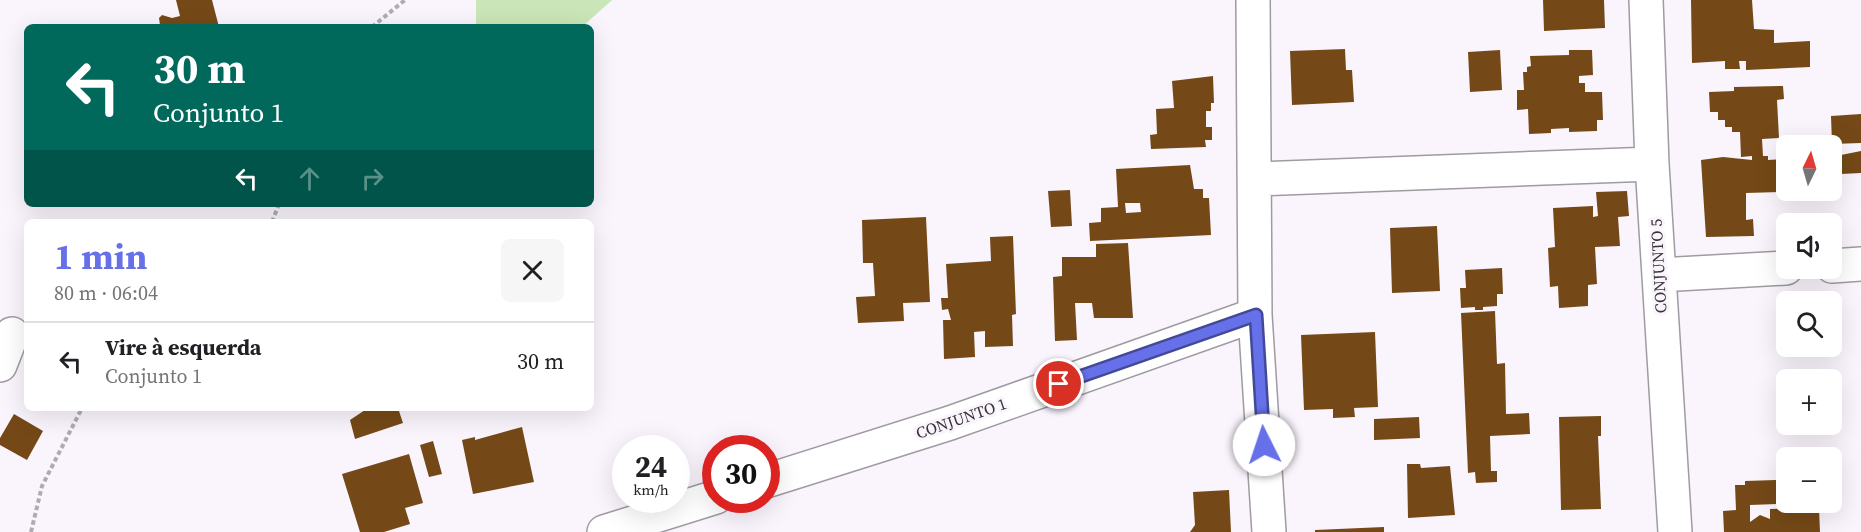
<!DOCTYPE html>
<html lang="pt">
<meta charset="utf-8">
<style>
:root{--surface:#fff;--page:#f6f6f6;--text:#202124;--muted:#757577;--line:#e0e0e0;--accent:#6670e9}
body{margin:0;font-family:"Source Serif 4",serif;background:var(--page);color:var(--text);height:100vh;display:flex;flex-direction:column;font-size:22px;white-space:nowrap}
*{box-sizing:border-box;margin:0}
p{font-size:20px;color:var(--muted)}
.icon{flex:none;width:33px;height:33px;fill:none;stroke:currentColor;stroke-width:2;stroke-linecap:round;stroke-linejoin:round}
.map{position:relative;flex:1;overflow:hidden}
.sheet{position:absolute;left:24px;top:219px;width:570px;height:192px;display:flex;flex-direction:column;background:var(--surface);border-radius:9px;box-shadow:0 6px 24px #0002}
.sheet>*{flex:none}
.guide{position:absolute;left:24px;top:24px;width:570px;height:183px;border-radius:9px;box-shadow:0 6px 24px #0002;background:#00695c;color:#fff;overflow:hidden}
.needle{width:39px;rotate:5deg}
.buttons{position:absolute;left:1776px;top:135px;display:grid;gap:12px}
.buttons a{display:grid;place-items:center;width:66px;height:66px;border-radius:9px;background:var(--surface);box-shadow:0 6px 24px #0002;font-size:30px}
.speed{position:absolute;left:612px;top:435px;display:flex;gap:12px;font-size:30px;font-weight:700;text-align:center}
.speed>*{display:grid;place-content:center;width:78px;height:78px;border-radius:50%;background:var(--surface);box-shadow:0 6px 24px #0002;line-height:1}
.speed small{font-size:15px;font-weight:400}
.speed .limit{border:9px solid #d22;background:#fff;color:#111}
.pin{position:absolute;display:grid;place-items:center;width:51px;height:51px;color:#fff;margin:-26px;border:3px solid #fff;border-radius:50%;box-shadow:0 2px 6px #0007}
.me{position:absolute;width:66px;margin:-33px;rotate:356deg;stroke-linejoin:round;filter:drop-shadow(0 0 4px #0008)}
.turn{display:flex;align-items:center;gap:21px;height:126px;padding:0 30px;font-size:27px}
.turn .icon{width:78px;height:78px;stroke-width:2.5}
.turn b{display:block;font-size:42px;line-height:51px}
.lanes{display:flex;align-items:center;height:57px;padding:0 30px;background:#0003;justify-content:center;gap:30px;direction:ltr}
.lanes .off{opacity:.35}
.round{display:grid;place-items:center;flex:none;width:63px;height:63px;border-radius:9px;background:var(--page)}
.headline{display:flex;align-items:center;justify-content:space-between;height:102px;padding:0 30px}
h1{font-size:36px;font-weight:700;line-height:45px;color:var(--accent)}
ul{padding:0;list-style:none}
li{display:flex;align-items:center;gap:18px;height:78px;padding:0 30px;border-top:2px solid var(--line)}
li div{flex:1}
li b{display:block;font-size:22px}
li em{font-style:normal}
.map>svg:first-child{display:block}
.green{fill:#cae5b7}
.building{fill:#754917;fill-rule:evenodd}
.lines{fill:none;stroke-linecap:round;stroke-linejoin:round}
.minor-casing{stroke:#a09aa2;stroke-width:36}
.path{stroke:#afabb2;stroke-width:4;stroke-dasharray:4.5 3;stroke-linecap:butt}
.minor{stroke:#fff;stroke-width:33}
.route-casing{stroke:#424997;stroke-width:15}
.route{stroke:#6670e9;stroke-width:10}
.labels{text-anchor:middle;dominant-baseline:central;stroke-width:6;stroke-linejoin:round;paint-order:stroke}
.street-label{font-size:16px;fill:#383539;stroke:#faf4fd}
</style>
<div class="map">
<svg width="1861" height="532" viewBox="0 0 1861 532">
<rect width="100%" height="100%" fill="#faf4fd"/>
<path class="green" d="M476 0H612L582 27H476Z"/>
<path class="building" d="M176 0H212L219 27H156L160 25 159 18 162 15 172 18 180 16Z
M1543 0H1604L1605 28 1544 31Z
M1691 0H1752L1754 29 1774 30V43L1810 41V67L1746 70V61H1739L1740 69H1725V61L1692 63Z
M1345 49 1346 70H1352L1354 102 1292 105 1290 51Z
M1500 50 1502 90 1470 92 1468 52Z
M1569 50H1592L1593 75 1579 76V83H1585V92H1602L1603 120H1597V131L1569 132V128L1551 129V133L1529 134 1528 109 1517 110V90H1524L1523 72H1527V67L1531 66 1530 56 1569 55Z
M1213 76 1214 103H1211V111H1206V127H1212V140H1205L1206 147 1151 149 1150 135 1157 134 1156 109 1174 108 1172 81Z
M1783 86 1784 99 1777 100 1779 138 1762 139 1763 156H1768V160L1782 159 1783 192 1746 193V220L1753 219 1754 236 1706 237 1701 160 1723 157 1752 160V156L1741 157 1740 132H1732V127H1725V120H1718V112H1710L1709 92 1734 91V87Z
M1861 114V143L1832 144 1831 116Z
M1861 151V173L1841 174V155Z
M1190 165 1194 189H1203V198H1209L1211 235 1090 241 1089 223 1101 222V208L1118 207 1116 169ZM1125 203H1140L1141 212 1126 213Z
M1070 190 1072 226 1051 227 1048 191Z
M1627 191 1629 216 1618 217 1620 246 1595 247 1597 284 1588 285V306L1559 308 1558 286 1550 287 1548 248 1555 247 1553 208 1593 206V217L1598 216 1596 192Z
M926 217 930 302 903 303 904 321 858 323 856 297 875 296 873 263H863L862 220Z
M1437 226 1440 291 1392 293 1390 228Z
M1013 236 1016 314 1012 315 1013 346 985 347V331L974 332 975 357 944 359 943 320H951L948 309 942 310 941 298H948L946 264 991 261 990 237Z
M1128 243 1133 318H1094L1092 303H1075L1077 340 1055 341 1053 277 1062 276V257H1096V244Z
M1502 268 1503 294H1497V306L1483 307V310H1475V307L1461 308 1460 288H1466L1465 270Z
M1495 311 1497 364 1505 363 1506 414 1529 413 1530 434 1490 436 1491 471H1497V482L1476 483 1475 472 1468 473 1461 313Z
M1375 332 1378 407 1354 408 1355 417 1333 418V409L1304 410 1301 335Z
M368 408H398L403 423 355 439 350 420Z
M14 414 43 431 27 460 0 445V438Z
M1601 416V436H1598L1601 509 1561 510 1559 417Z
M1419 417 1420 438 1374 440V419Z
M522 427 534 482 473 494 462 440 475 437V440Z
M433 441 442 474 429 477 420 445Z
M409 454 423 503 405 508 410 524 384 532H360L342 474Z
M1407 464H1420L1421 468 1450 466 1455 515 1408 518Z
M1776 480 1777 504 1750 505V522L1760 515 1770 519V509L1819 508 1820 532H1724L1723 511 1736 510 1735 485H1745V481Z
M1229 490 1231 532H1190L1195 525 1193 492Z
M1384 527V532H1315V530Z"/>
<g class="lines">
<defs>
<path id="minor" d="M1253 0 1255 315 1269 532
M1646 0 1652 164 1675 532
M1255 179 1652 164
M1832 266 1861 264
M1659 275 1786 268
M0 365 12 334
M766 481 950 423 1255 315
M604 532 716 497"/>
</defs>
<use href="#minor" class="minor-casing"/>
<path class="path" d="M372 27 405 0
M272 222 279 204
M31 532 42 486 82 408"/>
<use href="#minor" class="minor"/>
</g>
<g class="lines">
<defs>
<path id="route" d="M1059 384 1256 315 1264 445"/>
</defs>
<use href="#route" class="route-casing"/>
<use href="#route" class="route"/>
</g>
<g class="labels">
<g class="street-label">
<text transform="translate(1658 266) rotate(-93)">CONJUNTO 5</text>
<text transform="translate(961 418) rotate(-19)">CONJUNTO 1</text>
</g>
</g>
</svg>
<div class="buttons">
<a><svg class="needle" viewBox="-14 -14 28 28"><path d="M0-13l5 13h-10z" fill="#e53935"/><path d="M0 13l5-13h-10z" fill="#757577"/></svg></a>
<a><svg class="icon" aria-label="sound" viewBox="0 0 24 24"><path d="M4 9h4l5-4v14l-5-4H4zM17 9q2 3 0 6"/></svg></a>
<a><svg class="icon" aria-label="search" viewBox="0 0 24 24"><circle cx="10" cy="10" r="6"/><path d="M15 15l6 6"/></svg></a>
<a>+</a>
<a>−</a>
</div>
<div class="speed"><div>24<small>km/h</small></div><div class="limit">30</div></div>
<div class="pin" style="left:1059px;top:384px;background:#d93025"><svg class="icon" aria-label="arrive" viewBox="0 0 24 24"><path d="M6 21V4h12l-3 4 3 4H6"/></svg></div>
<svg class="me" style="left:1264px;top:445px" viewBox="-20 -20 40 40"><circle r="19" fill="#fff"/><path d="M0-13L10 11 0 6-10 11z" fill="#6670e9"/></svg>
<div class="guide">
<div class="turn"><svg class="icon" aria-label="left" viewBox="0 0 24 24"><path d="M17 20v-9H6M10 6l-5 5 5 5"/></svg><div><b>30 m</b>Conjunto 1</div></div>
<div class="lanes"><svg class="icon" aria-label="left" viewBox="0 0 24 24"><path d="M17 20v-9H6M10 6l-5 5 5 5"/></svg><svg class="icon off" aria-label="ahead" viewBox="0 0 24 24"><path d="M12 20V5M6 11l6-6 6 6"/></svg><svg class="icon off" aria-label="right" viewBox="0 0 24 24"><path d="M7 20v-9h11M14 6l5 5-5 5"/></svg></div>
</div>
<section class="sheet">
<div class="headline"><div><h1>1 min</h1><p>80 m · 06:04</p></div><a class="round"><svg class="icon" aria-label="close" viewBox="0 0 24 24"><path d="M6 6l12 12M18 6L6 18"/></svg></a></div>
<ul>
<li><svg class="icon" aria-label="left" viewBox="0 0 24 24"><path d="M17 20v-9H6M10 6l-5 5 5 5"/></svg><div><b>Vire à esquerda</b><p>Conjunto 1</p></div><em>30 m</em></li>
</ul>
</section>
</div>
